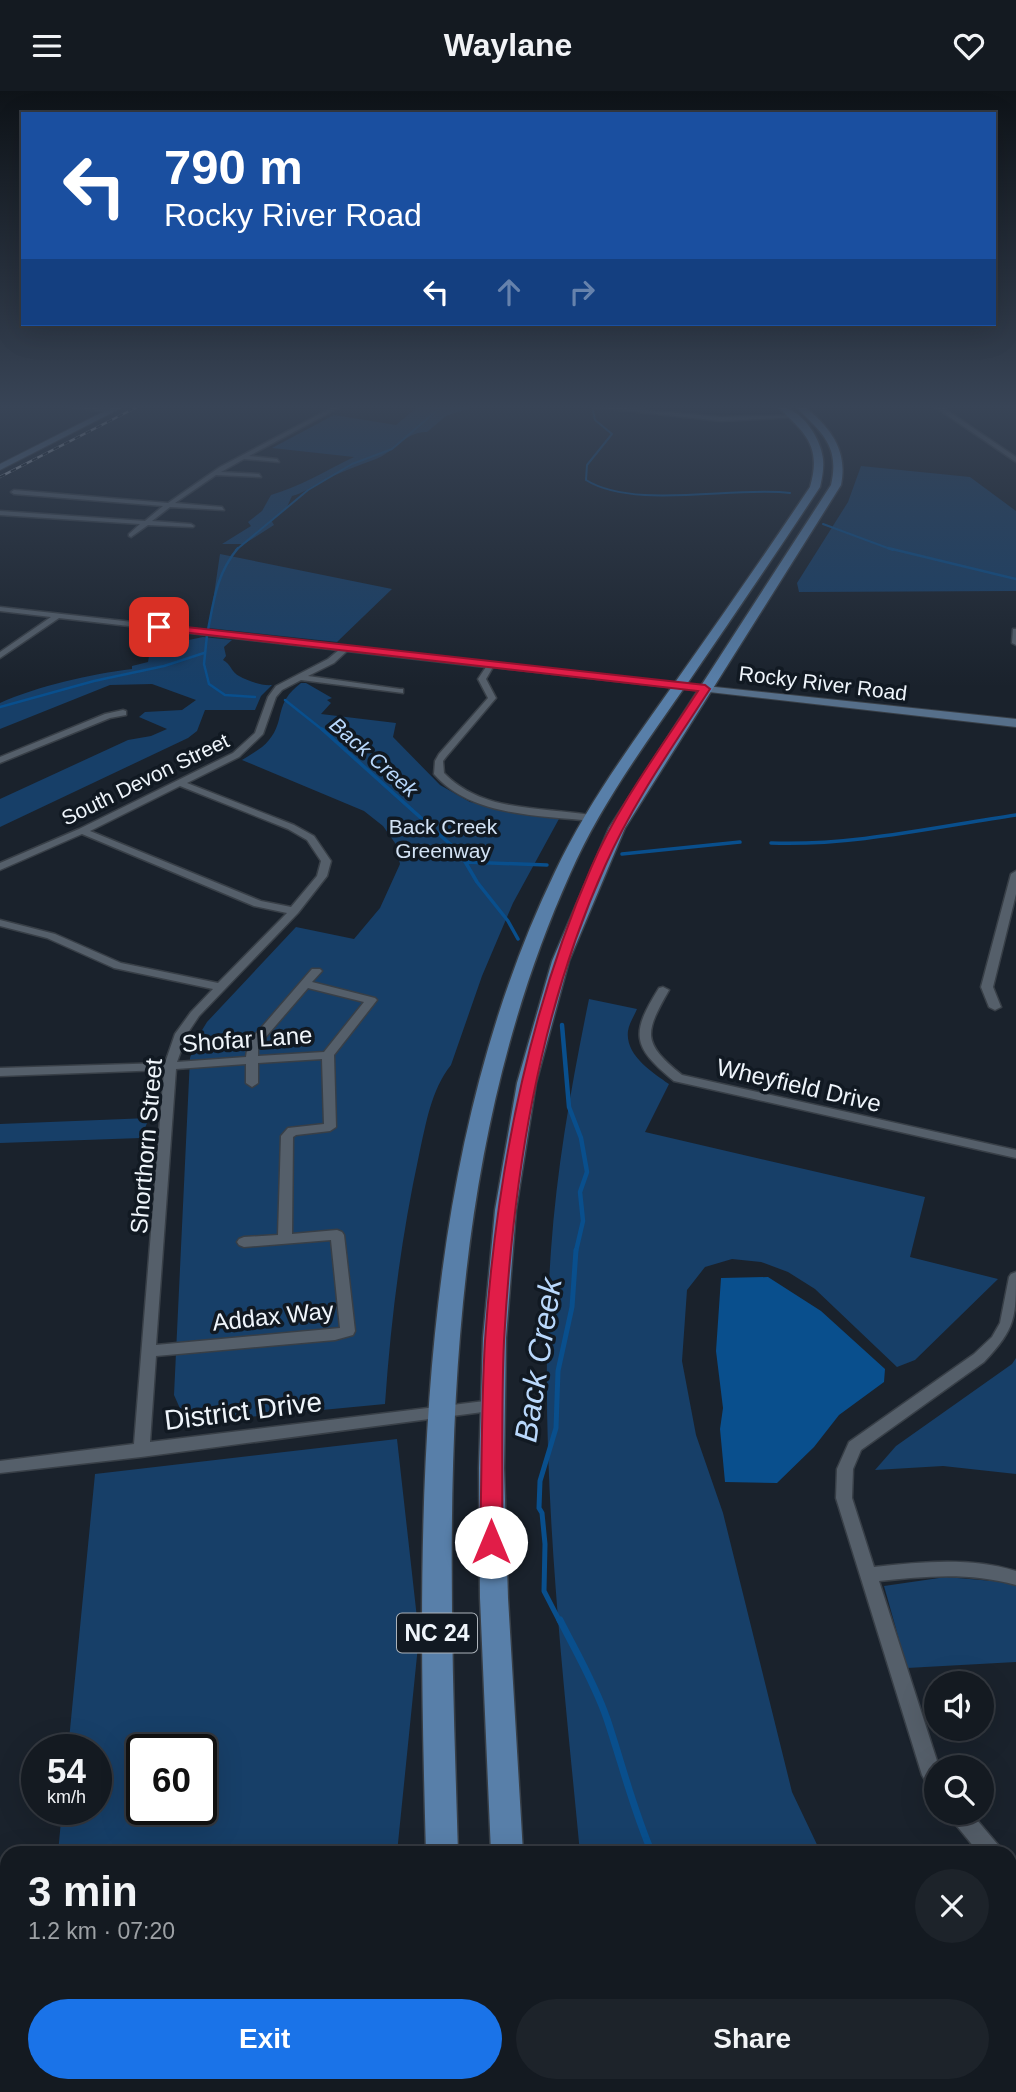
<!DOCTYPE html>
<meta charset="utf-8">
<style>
:root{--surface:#141a21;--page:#1d232a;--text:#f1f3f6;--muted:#9da1a5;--line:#33383f;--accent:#1a73e8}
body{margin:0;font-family:Arial,sans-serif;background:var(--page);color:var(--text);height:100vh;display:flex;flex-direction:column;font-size:26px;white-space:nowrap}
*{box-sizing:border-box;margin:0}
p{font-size:23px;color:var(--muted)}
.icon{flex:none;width:38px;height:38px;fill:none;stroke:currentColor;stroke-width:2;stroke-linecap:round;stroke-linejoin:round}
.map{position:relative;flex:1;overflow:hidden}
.details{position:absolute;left:0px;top:1755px;width:1017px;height:247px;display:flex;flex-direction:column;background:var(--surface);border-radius:21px 21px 0 0;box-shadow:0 7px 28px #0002,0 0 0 2px var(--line)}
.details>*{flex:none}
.banner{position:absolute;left:21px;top:21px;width:975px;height:214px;border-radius:0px;box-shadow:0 7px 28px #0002,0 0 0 2px var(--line);background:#1a4fa0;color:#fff;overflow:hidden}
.controls{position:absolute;left:924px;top:1580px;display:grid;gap:14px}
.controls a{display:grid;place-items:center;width:70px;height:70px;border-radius:50%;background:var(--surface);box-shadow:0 7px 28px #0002,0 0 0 2px var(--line);font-size:35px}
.speed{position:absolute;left:21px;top:1643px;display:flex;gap:14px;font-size:35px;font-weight:700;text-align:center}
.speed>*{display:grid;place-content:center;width:91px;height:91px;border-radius:50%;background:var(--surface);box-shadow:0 7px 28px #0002,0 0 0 2px var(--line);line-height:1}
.speed small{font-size:18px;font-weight:400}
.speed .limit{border:4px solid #111;border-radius:10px;background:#fff;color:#111}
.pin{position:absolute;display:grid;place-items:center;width:60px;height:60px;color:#fff;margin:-30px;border-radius:14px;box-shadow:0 4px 10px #0006}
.me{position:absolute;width:77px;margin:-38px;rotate:0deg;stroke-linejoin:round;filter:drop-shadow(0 0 5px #0008)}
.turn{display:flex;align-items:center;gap:24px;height:147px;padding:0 28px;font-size:32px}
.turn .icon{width:91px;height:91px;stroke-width:2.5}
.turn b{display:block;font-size:49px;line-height:60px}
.lanes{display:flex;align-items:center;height:66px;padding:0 28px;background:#0003;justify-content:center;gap:35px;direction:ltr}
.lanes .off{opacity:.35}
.round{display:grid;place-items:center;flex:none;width:74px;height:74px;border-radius:37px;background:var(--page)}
.summary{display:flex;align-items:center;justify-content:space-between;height:119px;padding:0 28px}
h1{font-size:42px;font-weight:600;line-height:52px}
.button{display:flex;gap:14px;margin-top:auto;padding:14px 28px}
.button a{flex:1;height:80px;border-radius:42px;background:var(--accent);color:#fff;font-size:28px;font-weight:600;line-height:80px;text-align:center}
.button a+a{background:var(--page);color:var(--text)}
header{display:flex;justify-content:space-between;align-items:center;height:91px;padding:0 28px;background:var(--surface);font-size:32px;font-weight:600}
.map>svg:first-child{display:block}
.green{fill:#173f68;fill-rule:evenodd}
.water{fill:#094f8d}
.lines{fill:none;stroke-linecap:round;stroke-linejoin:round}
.stream-far5{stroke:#094f8d;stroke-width:2}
.stream-far4{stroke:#094f8d;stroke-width:2.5}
.stream-far3{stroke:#094f8d;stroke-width:3.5}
.stream-far2{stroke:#094f8d;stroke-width:4.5}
.stream-far1{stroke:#094f8d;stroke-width:5}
.stream{stroke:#094f8d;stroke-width:7}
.street-casing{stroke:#383f47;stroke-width:3}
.secondary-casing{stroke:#383f47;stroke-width:2}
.primary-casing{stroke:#383f47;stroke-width:3}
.street{fill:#555f6a;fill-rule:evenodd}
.secondary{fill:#566f8a;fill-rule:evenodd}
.primary{fill:#587fa9;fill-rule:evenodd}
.rail-casing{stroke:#b4bac2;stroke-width:2.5}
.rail{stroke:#111922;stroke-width:2;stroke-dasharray:6;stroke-linecap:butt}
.route{fill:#e11d48;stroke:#92132f;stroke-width:2}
.labels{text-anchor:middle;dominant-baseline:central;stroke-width:7;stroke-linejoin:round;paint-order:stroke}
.far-street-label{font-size:21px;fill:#eff5fb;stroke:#111922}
.far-water-label{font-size:21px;font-style:italic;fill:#b9d8fc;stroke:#111922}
.far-park-label{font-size:21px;fill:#d2e2f4;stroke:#111922}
.shield{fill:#111922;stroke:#acb3ba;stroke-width:2}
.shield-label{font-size:23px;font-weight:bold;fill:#eff5fb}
.street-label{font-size:24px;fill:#eff5fb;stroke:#111922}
.near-street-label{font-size:28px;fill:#eff5fb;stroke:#111922}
.near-water-label{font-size:32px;font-style:italic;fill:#b9d8fc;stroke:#111922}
</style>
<header><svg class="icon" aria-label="menu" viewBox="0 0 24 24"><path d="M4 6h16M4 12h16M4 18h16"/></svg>Waylane<svg class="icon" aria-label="heart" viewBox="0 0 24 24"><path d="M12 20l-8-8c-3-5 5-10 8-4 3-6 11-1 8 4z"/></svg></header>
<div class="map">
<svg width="1016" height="2001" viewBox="0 0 1016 2001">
<rect width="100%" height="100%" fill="#1a222c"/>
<path class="green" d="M417 316H473L446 325 427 341C406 340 394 361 376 368 357 375 338 382 321 391 310 396 304 402 292 405L286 418 271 429 274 434 244 453H222L251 435 248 431 262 420 271 404C299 396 327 379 354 366L272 357 334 324 396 334Z
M861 375 970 386 1016 420V500L799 501 797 492 848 411Z
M220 463 392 498 337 551 209 537Z
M203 546 232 549 224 556 226 565 223 569C231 573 232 582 239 585 248 590 262 595 272 594L261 605 255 619H205L197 640 188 647 0 736V708L128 649 151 645 167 638 139 626 145 621 182 619 196 609 152 593 110 594 0 638V612C38 595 91 583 132 578V575L148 571 149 565 179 551Z
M301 592H306L332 607 327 609 331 612 321 623 396 632 393 646 440 694 470 711 560 726 513 812 482 885 451 974C431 999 426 1033 419 1064 401 1148 391 1227 385 1313L197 1331 182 1322 174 1304 190 967 196 949 207 931 296 836 354 848 380 817 400 773 395 752 383 735 364 720 242 669C251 663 262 658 269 649 286 629 273 613 301 592Z
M589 908 637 918C634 925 629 933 628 940 625 964 652 981 669 993L645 1041 925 1106 910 1166 998 1188 915 1269 897 1276 815 1198 788 1181 761 1171 732 1168 705 1176 687 1199 682 1270 696 1344 723 1422 792 1701 821 1762H580C561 1562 537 1361 551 1159 557 1074 572 991 589 908Z
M149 1027 141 1047 0 1052V1033Z
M1016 1267V1383L943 1375 875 1379 896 1355 1012 1273Z
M397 1348 419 1545 397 1762H58L62 1719 96 1718V1659H68L95 1383ZM142 1659H201V1718H142Z
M946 1486 1016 1492V1571L907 1577 884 1495Z
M7 1792V1995H377V2001H0V1793Z
M602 1995H988L992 2001H603Z"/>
<path class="water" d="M768 1186 821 1220 885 1278 884 1291 839 1324 814 1356 777 1392 725 1391 720 1338 723 1317 716 1260 721 1187Z"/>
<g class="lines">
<path class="stream-far5" d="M593 320 595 329 612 343 587 374 586 389C634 419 733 395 790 402
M823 433 893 459
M236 459 308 399 352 373 392 358 441 316"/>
<path class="stream-far4" d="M888 457 1016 488
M208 539C214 508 217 482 238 457
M207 544 204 573 209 593 225 604 255 606
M285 609 324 640
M0 616 94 590 164 575 204 562"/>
<path class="stream-far3" d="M322 638 460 762 477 791 508 830 518 848
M771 752C853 755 935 736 1016 724
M622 763 740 751
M465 771 547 774"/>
<path class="stream-far2" d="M562 934 569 1016 581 1047 587 1081 580 1101 583 1130 576 1160"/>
<path class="stream-far1" d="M560 1531 544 1500 545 1453 542 1422 539 1417 540 1390 556 1337 558 1280 572 1216 576 1159"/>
<path class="stream" d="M560 1529C576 1561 595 1593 607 1628 622 1673 633 1718 652 1762
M711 1995 712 2001"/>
<defs>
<path id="street" d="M71 316H90L114 320 111 322Z
M333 316H340L249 365 277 368 279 371 244 368 221 381 259 383 261 386 216 384 175 412 222 416 224 419 170 416 152 430 191 433 194 435 193 436 148 434 131 446 129 445V443L140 433 0 424V420L145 430 163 415 14 403 11 401 14 399 168 412 220 376Z
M592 316H613L721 326 796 324 799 326 721 330Z
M935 316H942L1016 366V371Z
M0 516 678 593 682 595 678 597 493 576 486 588 496 607 446 666 443 670 444 682C484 723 543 715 595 725V729L592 730C540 724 471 726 434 683L435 670 439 663 488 607 478 588 486 576 347 560 334 572 308 585 400 598H403V602L301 589 282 599 276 606 263 643 239 666 187 692 294 734 314 745 331 770 327 785 298 822 199 925 187 943 177 971 246 966 248 952 312 878H320L322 880 312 891 375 907 377 909 334 964 336 1036 330 1040 296 1044 293 1046 292 1143 337 1139 342 1141 344 1144 355 1240 353 1244 335 1249 156 1265 150 1351 493 1309 498 1311 501 1315 498 1319 141 1366 0 1382V1370L134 1353 164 979 0 985V977L165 972 175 943 191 921 213 898 114 877 47 847 0 835V829L55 843 121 872 218 892 287 822 254 815 82 743 0 779V772L79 738 233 662 255 642 268 606 276 595 328 568 339 559 59 527 0 567V561L51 526 0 520ZM180 695 288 738 307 749 321 770 317 785 291 816 261 810 90 740ZM308 897 364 911 324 961 258 965V955ZM322 968 324 1033 288 1037 281 1045 278 1144 244 1146 239 1148 237 1151 239 1154 244 1156 331 1149 340 1237 156 1254 176 978 246 973V992L252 996 258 992V972Z
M1013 538H1016V554L1012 552Z
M123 619 126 620V624L110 627 0 672V666L105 623Z
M1016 780V803L993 896 1001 916 995 919 989 916 981 896 1011 783Z
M663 896 669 899C645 942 641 951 682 984L1016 1059V1067L674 990C631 955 631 942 659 897Z
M1016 1181C1016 1227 1016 1237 984 1271L861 1359 853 1378 852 1407 874 1476C923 1471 969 1466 1016 1480V1494C970 1481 926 1485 879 1490L939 1676H936V1699L929 1696 922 1684 836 1407 837 1378 849 1351 974 1263 992 1246 1000 1232 1009 1186 1011 1183Z
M949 1722H971L999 1755 1002 1762H979L952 1729Z
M1010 1774 1016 1776V1801L1010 1799Z"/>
<path id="secondary" d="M113 316H123L0 379V373Z
M678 592 1016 628V636L674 597 672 595Z"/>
<path id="primary" d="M778 316C801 316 821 347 823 368 824 378 822 387 820 396 777 461 733 526 689 590 646 652 600 714 570 783 432 1090 448 1433 458 1762H426C417 1438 411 1080 555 781 588 711 636 647 681 583 725 521 768 459 810 396 822 355 805 342 778 316Z
M805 316C831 337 848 360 841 394L625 737 569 870 536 992 516 1119 506 1247 504 1377 508 1507 523 1762H491L480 1507 479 1377 483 1247 495 1119 517 992 552 870 609 737 831 394C840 355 822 342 797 317Z
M429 1995H465V2001H429Z
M503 1995H539L540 2001H504Z"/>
</defs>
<use href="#street" class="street-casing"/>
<use href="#secondary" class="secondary-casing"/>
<use href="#primary" class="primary-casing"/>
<use href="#street" class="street"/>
<use href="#secondary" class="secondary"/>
<use href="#primary" class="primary"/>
<defs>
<path id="rail" d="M0 386 137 316"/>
</defs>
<use href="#rail" class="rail-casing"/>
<use href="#rail" class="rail"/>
</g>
<linearGradient id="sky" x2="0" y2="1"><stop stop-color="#0e1318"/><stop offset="0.53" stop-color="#384456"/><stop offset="1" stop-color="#384456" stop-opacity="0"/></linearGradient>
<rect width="1016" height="596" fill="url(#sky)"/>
<path class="route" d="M159 533 705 594 710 598C673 655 632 713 605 775 538 924 513 1088 504 1250 501 1317 503 1384 502 1451L499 1458 491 1460 483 1458 480 1451C482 1385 481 1317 485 1250 496 1087 526 927 591 777 618 714 661 657 698 600L156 538V534Z"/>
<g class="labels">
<g class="far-street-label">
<text transform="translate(823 592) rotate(7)">Rocky River Road</text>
<text transform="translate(145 688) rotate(-26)">South Devon Street</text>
</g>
<g class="far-water-label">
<text transform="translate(374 666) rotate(41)">Back Creek</text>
</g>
<g class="far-park-label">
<text x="443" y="735">Back Creek<tspan x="443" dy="24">Greenway</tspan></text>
</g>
<rect class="shield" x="397" y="1522.5" width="80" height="39" rx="5"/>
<g class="shield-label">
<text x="437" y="1542">NC 24</text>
</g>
<g class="street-label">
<text transform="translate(247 948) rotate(-4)">Shofar Lane</text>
<text transform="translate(799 994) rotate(13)">Wheyfield Drive</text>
<text transform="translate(146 1055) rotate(-85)">Shorthorn Street</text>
<text transform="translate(273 1225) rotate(-6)">Addax Way</text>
</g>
<g class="near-street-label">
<text transform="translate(243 1320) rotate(-7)">District Drive</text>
</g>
<g class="near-water-label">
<text transform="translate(538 1269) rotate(-81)">Back Creek</text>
</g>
</g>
</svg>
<div class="controls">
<a><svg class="icon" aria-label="sound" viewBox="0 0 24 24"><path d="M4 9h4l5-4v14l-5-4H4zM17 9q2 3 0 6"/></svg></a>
<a><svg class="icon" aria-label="search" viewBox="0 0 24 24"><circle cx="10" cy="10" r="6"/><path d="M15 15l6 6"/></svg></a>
</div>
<div class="speed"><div>54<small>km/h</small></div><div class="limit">60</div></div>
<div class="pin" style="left:159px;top:536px;background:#d93025"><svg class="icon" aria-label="arrive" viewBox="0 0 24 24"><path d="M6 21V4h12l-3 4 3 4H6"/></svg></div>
<svg class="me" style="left:491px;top:1451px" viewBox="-20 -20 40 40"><circle r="19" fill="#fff"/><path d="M0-13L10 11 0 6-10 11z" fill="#e11d48"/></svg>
<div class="banner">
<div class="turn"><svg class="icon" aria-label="left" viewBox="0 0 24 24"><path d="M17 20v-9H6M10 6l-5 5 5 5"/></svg><div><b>790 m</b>Rocky River Road</div></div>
<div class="lanes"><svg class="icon" aria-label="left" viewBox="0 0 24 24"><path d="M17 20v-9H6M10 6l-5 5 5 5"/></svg><svg class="icon off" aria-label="ahead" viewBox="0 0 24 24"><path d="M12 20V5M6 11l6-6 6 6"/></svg><svg class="icon off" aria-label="right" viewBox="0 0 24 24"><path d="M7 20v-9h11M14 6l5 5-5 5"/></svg></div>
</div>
<section class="details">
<div class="summary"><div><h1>3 min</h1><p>1.2 km · 07:20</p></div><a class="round"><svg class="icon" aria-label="close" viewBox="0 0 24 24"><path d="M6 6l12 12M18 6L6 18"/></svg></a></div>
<div class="button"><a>Exit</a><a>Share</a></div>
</section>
</div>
